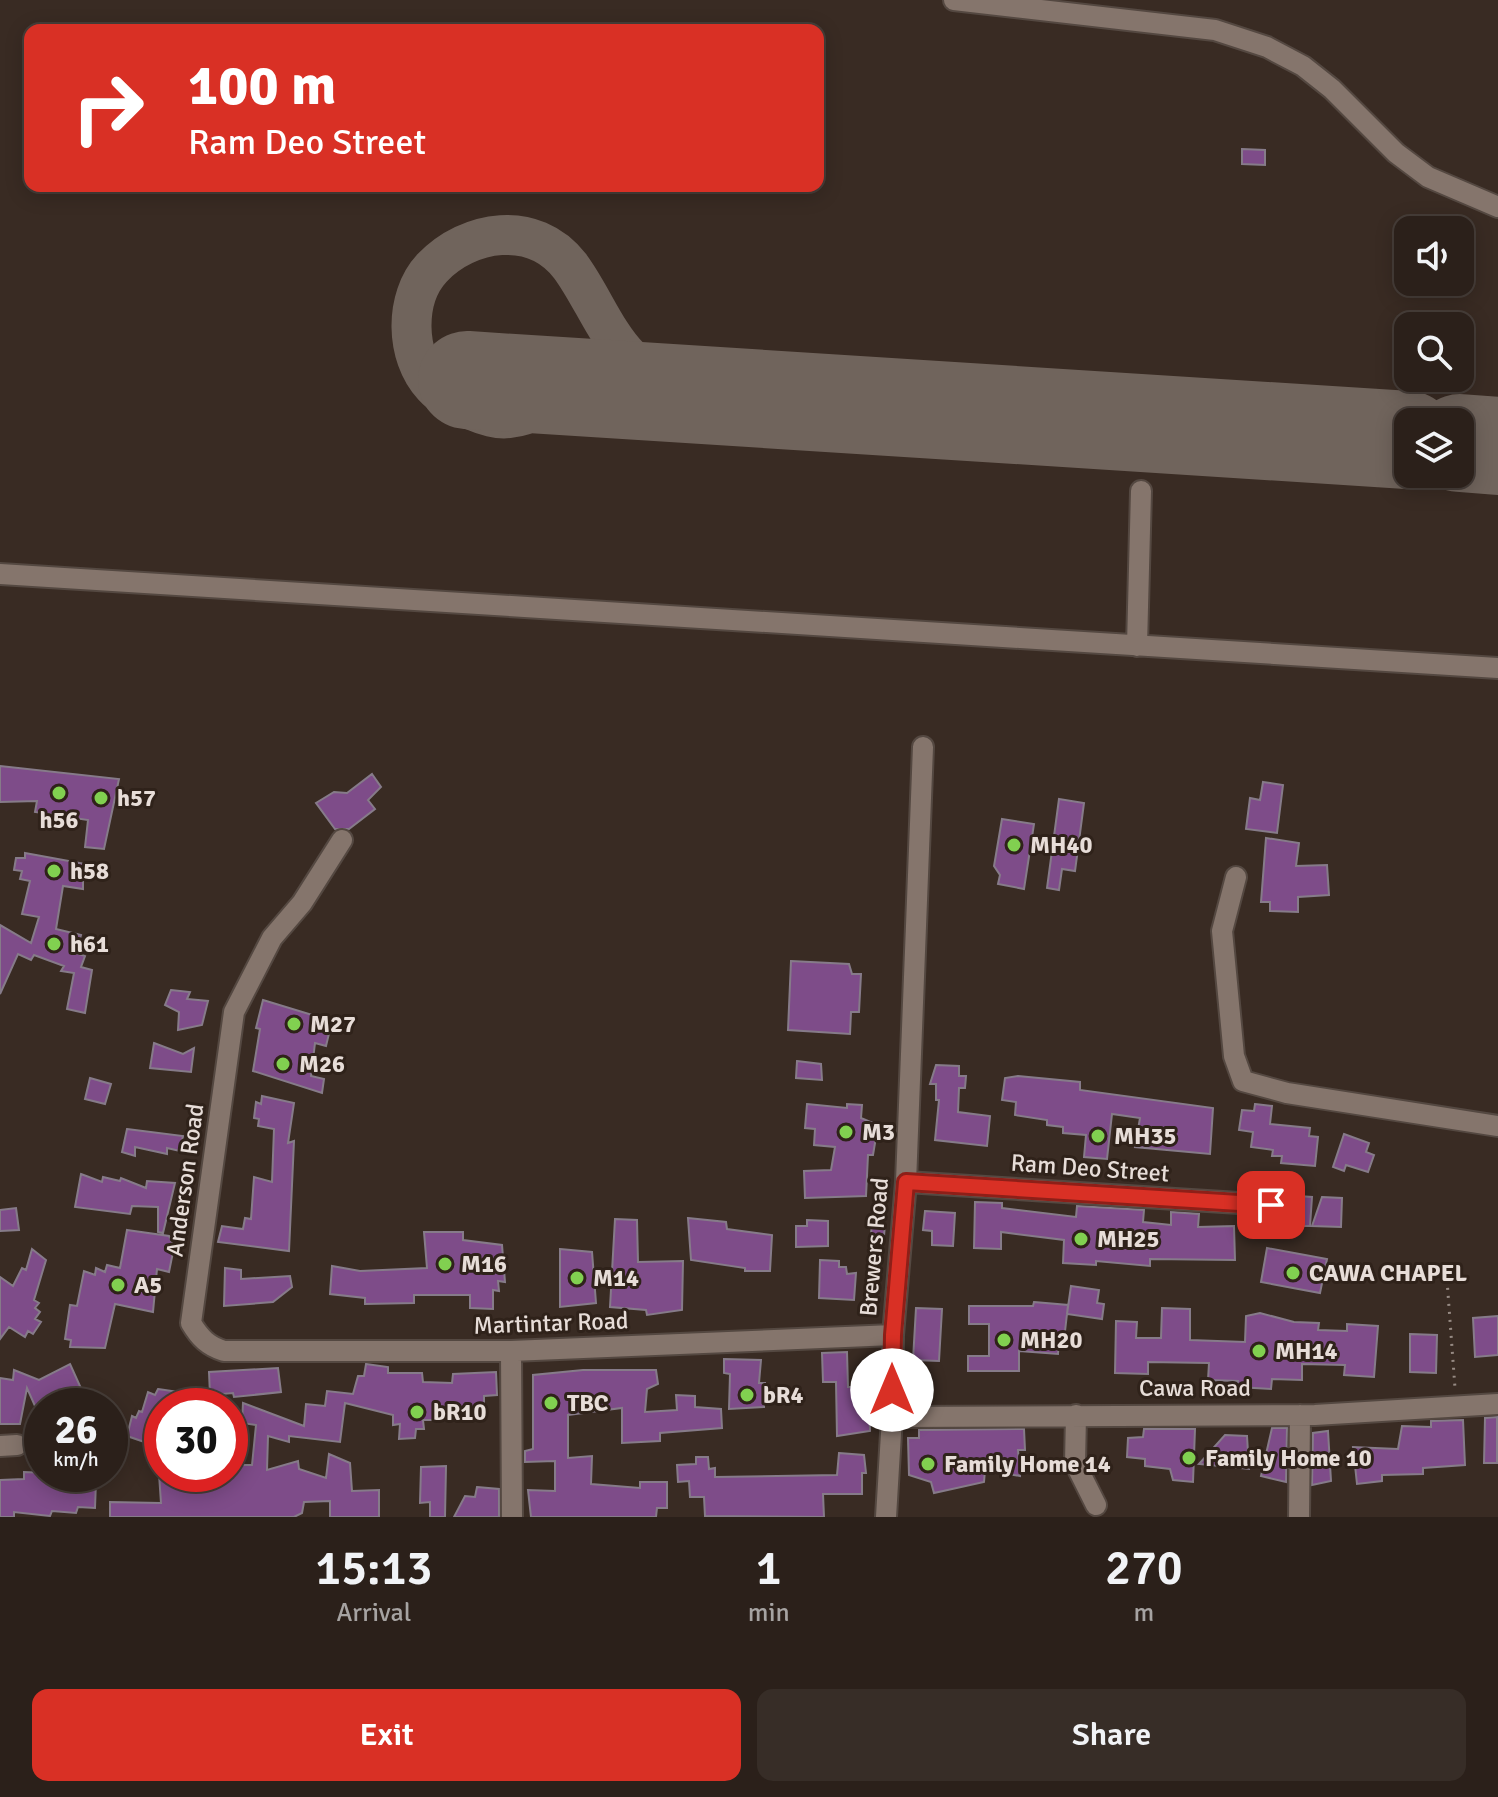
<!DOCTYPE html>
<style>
:root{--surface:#2b201a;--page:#372d27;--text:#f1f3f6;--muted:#a6a3a2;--line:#473e39;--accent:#d93025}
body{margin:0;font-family:Signika,sans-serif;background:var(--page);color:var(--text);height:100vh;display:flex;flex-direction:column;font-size:30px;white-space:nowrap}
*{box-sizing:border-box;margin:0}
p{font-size:26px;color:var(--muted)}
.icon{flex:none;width:44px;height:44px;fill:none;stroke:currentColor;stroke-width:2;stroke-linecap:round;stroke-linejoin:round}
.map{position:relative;height:1517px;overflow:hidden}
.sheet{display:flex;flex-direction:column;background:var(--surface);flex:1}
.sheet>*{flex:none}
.hud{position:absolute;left:24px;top:24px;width:800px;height:168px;border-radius:16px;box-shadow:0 4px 20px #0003,0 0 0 2px var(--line);background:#d93025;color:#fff;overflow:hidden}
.controls{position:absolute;left:1394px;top:216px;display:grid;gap:16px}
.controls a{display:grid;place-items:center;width:80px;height:80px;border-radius:16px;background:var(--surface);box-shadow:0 4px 20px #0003,0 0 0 2px var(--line);font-size:40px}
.speed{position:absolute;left:24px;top:1388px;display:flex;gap:16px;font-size:40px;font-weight:700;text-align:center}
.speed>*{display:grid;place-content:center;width:104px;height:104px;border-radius:50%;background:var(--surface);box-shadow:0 4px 20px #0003,0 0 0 2px var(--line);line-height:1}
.speed small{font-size:20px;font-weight:400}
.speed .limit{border:12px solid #d22;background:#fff;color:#111}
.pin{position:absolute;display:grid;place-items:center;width:68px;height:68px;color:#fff;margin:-34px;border-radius:16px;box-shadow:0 4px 12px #0006}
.me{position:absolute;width:88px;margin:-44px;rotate:0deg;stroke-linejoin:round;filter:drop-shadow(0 0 6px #0008)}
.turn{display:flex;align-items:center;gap:28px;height:168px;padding:0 32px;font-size:36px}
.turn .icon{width:104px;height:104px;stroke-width:2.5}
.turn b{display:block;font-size:56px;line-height:68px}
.eta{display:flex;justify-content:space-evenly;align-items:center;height:136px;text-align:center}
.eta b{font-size:48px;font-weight:600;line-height:56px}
.primary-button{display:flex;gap:16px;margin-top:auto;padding:16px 32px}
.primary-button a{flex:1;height:92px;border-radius:16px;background:var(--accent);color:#fff;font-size:32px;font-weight:600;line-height:92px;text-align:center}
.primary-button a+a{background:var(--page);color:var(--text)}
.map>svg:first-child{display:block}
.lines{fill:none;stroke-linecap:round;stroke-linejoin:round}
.taxiway{stroke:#70645c;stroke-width:40}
.runway{stroke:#70645c;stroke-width:98}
.building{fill:#7e4c89;stroke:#867b89;stroke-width:2}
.minor-casing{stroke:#544841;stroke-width:24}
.path{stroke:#968a83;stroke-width:3;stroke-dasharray:2 6;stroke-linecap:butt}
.minor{stroke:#85756c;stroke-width:20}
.route-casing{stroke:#8d1f18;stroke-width:20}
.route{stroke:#d93025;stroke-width:14}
.poi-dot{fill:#81d050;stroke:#2f221a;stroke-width:3}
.labels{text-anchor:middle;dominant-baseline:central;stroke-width:6;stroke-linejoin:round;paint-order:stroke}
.poi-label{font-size:24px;font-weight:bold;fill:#e7ddd8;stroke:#2f221a;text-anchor:start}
.street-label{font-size:24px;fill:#e7ddd8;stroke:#2f221a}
</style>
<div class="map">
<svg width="1498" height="1517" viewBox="0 0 1498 1517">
<rect width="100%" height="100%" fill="#392b23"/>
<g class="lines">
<path class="taxiway" d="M567 386C551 401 532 416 509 418 499 420 483 415 474 411 459 406 444 398 433 386 405 356 404 298 432 268 468 230 534 219 570 266 591 294 605 333 630 358 647 374 666 383 686 394"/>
<path class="runway" d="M467 380 1408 440
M1460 443 1498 446"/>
</g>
<path class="building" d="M1242 149 1265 150V165L1242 164Z
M0 766 119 779 104 849 85 847 88 820 35 812 37 801 0 802Z
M372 774 381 787 368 800 375 809 349 829H335L316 803 334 792 347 793Z
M1263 782 1283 785 1277 833 1246 829 1250 798 1260 800Z
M1059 799 1084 803 1075 871 1062 869 1059 890 1047 888Z
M1002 819 1034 824 1024 889 998 884 1000 875 994 866Z
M1266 838 1299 843 1296 866 1327 865 1329 895 1298 897V912L1270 911V902H1261Z
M25 853 91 865 90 880 83 878V889L63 886 56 929 81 935 76 953 85 956 81 967 92 970 85 1013 67 1009 74 973 61 971 64 966 34 955 31 960 18 954 0 994V925L31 943 39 917 22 914 30 881 20 879 22 871 14 870 16 858H25Z
M791 961 849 964 852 974H861L859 1012H851L850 1034 788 1030Z
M171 990 190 992 187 999 208 1001 202 1025 178 1030 179 1012 165 1005Z
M263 1000 332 1021 326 1046 315 1043 311 1076 324 1079 322 1093 253 1071 260 1029 256 1028Z
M154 1043 183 1054 194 1048 191 1072 150 1068Z
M797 1061 821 1064 822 1080 796 1078Z
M936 1065 959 1066V1076H966L965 1088H959L958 1112 990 1116 987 1146 935 1140 939 1100H936V1084H930Z
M1018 1076 1080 1082V1090L1213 1108 1210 1154 1135 1147 1140 1118 1112 1114 1107 1159 1084 1157 1086 1135 1063 1133V1127L1047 1125V1120L1015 1115 1016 1102 1002 1100 1005 1078Z
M90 1078 111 1084 105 1104 85 1099Z
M262 1096 294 1103 288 1143 294 1141 289 1251 218 1242 222 1226 243 1229 245 1218 251 1219 254 1177 272 1182 274 1129 258 1126 259 1119 254 1118 256 1102 261 1104Z
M807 1104 847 1108V1104L862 1105 861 1118 878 1125 873 1155H868L866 1196 805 1198 804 1171 831 1170 835 1147 814 1145 815 1129 805 1128Z
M1255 1104 1272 1106 1270 1124 1310 1128 1309 1136 1318 1137 1315 1166 1281 1163 1282 1156H1272L1273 1150 1251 1147 1253 1132 1239 1130 1242 1110 1254 1111Z
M127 1129 183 1136 180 1151 167 1148V1154L135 1147V1156L122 1152Z
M1344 1134 1369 1143 1366 1152 1374 1155 1368 1172 1346 1165 1344 1171 1333 1167Z
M81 1174 102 1182 103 1177 120 1181 121 1178 146 1188 147 1181 175 1183 163 1233 158 1232V1207L132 1206 130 1214 75 1207Z
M1298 1196 1312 1197 1310 1226H1297Z
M1322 1197 1342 1198 1341 1227 1312 1226Z
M975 1202 1002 1203V1208L1076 1217 1077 1206 1144 1210 1143 1222 1171 1225V1212L1199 1214 1198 1227 1234 1226 1235 1260 1150 1259V1266L1096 1261V1265L1063 1263 1064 1240 1001 1232V1249L974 1248Z
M16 1208 19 1230 0 1231V1210Z
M925 1211 955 1213 953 1246 932 1245V1231L923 1230Z
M688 1218 726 1222 727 1229 772 1235 770 1271H745V1268L691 1260Z
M615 1219 637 1220 638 1262 683 1261 682 1310 647 1315 646 1310 610 1307Z
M807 1220 828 1221V1246L796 1247V1226H807Z
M872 1223 885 1224 884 1236 871 1234Z
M127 1230 169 1236 174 1247 169 1272 157 1269 153 1312 115 1304 105 1348 70 1347 71 1340 65 1339 70 1305 77 1306 84 1271 95 1275 96 1268 105 1272 107 1265 120 1268Z
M424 1232H463V1240L502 1245 505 1282 498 1281 499 1291 493 1290V1309L470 1308V1295H414V1303L365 1304V1298L330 1294 332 1266 360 1271 427 1268Z
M1267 1248 1327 1259 1320 1293 1261 1282Z
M32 1249 46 1260 34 1300 39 1303 35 1308 40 1312 35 1319 41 1322 33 1334 28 1331 25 1337 9 1327 0 1339V1277L13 1286 22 1268 26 1270Z
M560 1249 592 1252 596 1303 560 1307Z
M820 1260 839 1261V1267H846L847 1274 856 1273 854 1300 819 1298Z
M225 1268 241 1270V1279L290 1276 292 1287 273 1302 224 1306Z
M1071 1286 1099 1290 1097 1303 1104 1304 1102 1319 1067 1314Z
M1034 1302 1068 1305 1064 1340H1059L1058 1354 1019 1351V1371H968V1356H989V1324H969V1306H1033Z
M916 1308 942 1309 939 1361 913 1360Z
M1162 1308 1190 1309V1340L1245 1342 1246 1316 1260 1313 1294 1322 1319 1323 1318 1330 1347 1331V1324L1378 1326 1374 1377 1344 1375 1345 1365 1302 1364V1380L1272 1379 1271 1389 1237 1387 1238 1381 1208 1380 1209 1363 1148 1362V1374L1115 1373 1116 1321 1137 1322 1136 1338H1161Z
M1498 1316V1355L1475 1357 1473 1318Z
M1410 1334 1437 1335 1436 1373 1410 1372Z
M847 1352 848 1387H869L870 1431 837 1436 836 1382H823L822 1353Z
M724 1359 761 1360 759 1383H765L764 1407 729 1409 730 1374 724 1373Z
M70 1364 89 1406H35L27 1388 20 1424H0V1378L13 1380 14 1370 39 1380Z
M366 1364 388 1367V1373H422L423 1382 452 1383 453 1374 496 1372 497 1395 484 1396V1410L465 1415 442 1408 441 1420H423L424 1429H416L415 1438 399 1439 400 1424 393 1425V1415L345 1403 340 1442 289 1436V1442L268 1436 267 1470 298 1461 299 1469 326 1478 329 1454 350 1463 352 1491 379 1490V1517H330V1501L304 1502 302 1513 294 1517H110V1502L161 1503 159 1474H231V1465H252L256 1425 242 1423 243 1403 304 1426 306 1404 325 1406 327 1391 353 1394 358 1376H364Z
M278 1368 281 1392 234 1397 233 1393 210 1395 209 1372Z
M583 1370H656L658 1384 647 1389 645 1412 677 1410 676 1395 695 1396V1407L721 1409 722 1428 660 1433V1441L622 1443V1408L568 1415V1458L592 1456 591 1484 640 1488V1482H667V1508H657L656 1517H531L528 1490 555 1491V1461L525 1462V1451L533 1449V1375Z
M158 1389 186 1393 182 1406H162V1448L127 1436 132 1416 136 1418 139 1411 142 1412 148 1392 155 1395Z
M1497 1417V1463H1484L1485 1418Z
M1463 1420 1465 1465 1423 1468V1474L1382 1475V1481L1357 1484 1353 1447 1398 1449 1402 1426 1431 1427V1421Z
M1272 1428H1287L1286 1482 1261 1476Z
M1024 1429 1025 1450H1018L1020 1476 985 1470 984 1482 934 1493 931 1482 909 1475 908 1438H919V1430Z
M1144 1429H1195L1193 1482 1173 1480 1170 1469 1145 1466V1459L1127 1457 1128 1438 1143 1437Z
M1328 1431 1331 1481 1312 1485 1313 1433Z
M1225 1435 1247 1436 1249 1469 1199 1464Z
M839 1453 864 1455 866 1473H862V1494H823L824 1517 705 1516 704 1497H690L689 1481 678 1482 677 1465 696 1464V1457H708L709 1469 715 1468V1477L837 1475Z
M446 1466 445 1517H430V1502L420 1503 421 1467Z
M24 1472 69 1474 96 1481 95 1508 78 1507 76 1513 52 1511 50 1516 14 1512V1517H0V1480L24 1479Z
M477 1487 499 1489V1517H454L465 1496 475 1497Z"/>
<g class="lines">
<defs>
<path id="minor" d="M954 0 1215 30 1267 47 1303 66 1332 89 1396 153 1428 177 1498 207
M0 574 1498 668
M1137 646 1141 491
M342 840 302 903 272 938 234 1012 191 1323C200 1338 208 1346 224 1351H511L893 1335
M1236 877 1222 931 1234 1056 1243 1081 1287 1093 1498 1126
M906 1182 1271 1205
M511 1351 512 1517
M1076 1415 1075 1463 1096 1505
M892 1417 1315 1415 1498 1404
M0 1446 17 1445
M886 1517 892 1417 893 1335 906 1182 923 747
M1299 1517 1300 1415"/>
</defs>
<use href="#minor" class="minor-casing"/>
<path class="path" d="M1447 1280 1455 1388"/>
<use href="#minor" class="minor"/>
</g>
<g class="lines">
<defs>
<path id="route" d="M892 1390 893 1335 906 1182 1271 1205"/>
</defs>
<use href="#route" class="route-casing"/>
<use href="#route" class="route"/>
</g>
<g class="poi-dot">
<circle cx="59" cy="793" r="8"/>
<circle cx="101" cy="798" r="8"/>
<circle cx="1014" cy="845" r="8"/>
<circle cx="54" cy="871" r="8"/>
<circle cx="54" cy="944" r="8"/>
<circle cx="294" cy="1024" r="8"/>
<circle cx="283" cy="1064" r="8"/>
<circle cx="846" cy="1132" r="8"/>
<circle cx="1098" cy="1136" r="8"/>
<circle cx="1081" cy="1239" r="8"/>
<circle cx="445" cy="1264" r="8"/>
<circle cx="1293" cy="1273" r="8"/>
<circle cx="577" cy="1278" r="8"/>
<circle cx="118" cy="1285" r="8"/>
<circle cx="1004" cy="1340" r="8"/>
<circle cx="1259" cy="1351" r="8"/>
<circle cx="747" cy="1395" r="8"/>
<circle cx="551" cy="1403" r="8"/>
<circle cx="417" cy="1412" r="8"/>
<circle cx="1189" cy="1458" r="8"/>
<circle cx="928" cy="1464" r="8"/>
</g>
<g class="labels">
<g class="poi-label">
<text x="117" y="798">h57</text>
<text x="59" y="820" text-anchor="middle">h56</text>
<text x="1030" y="845">MH40</text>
<text x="70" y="871">h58</text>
<text x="70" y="944">h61</text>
<text x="310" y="1024">M27</text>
<text x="299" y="1064">M26</text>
<text x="862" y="1132">M3</text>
<text x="1114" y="1136">MH35</text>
<text x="1097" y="1239">MH25</text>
<text x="461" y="1264">M16</text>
<text x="1309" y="1273">CAWA CHAPEL</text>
<text x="593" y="1278">M14</text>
<text x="134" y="1285">A5</text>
<text x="1020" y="1340">MH20</text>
<text x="1275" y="1351">MH14</text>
<text x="763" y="1395">bR4</text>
<text x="567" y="1403">TBC</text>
<text x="433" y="1412">bR10</text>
<text x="1205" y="1458">Family Home 10</text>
<text x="944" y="1464">Family Home 14</text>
</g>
<g class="street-label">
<text transform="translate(1090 1168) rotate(4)">Ram Deo Street</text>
<text transform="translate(185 1180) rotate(-82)">Anderson Road</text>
<text transform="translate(874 1247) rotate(-85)">Brewers Road</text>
<text transform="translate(551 1323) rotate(-2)">Martintar Road</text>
<text x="1195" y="1388">Cawa Road</text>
</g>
</g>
</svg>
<div class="controls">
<a><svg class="icon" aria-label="sound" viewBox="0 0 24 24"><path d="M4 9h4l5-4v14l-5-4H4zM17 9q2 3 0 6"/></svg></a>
<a><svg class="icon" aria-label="search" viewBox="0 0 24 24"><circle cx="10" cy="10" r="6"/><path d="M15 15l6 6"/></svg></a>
<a><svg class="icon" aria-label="layers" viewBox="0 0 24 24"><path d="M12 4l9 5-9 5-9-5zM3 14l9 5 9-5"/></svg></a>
</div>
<div class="speed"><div>26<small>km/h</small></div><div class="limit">30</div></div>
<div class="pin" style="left:1271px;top:1205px;background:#d93025"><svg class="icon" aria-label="arrive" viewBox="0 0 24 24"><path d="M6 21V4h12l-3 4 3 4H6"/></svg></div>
<svg class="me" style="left:892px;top:1390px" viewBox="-20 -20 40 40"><circle r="19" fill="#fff"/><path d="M0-13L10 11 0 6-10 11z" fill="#d93025"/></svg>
<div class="hud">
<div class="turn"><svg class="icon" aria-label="right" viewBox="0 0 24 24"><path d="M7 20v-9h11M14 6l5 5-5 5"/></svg><div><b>100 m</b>Ram Deo Street</div></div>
</div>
</div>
<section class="sheet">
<div class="eta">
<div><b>15:13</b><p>Arrival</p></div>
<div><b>1</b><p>min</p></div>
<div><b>270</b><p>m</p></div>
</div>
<div class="primary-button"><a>Exit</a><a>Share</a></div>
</section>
